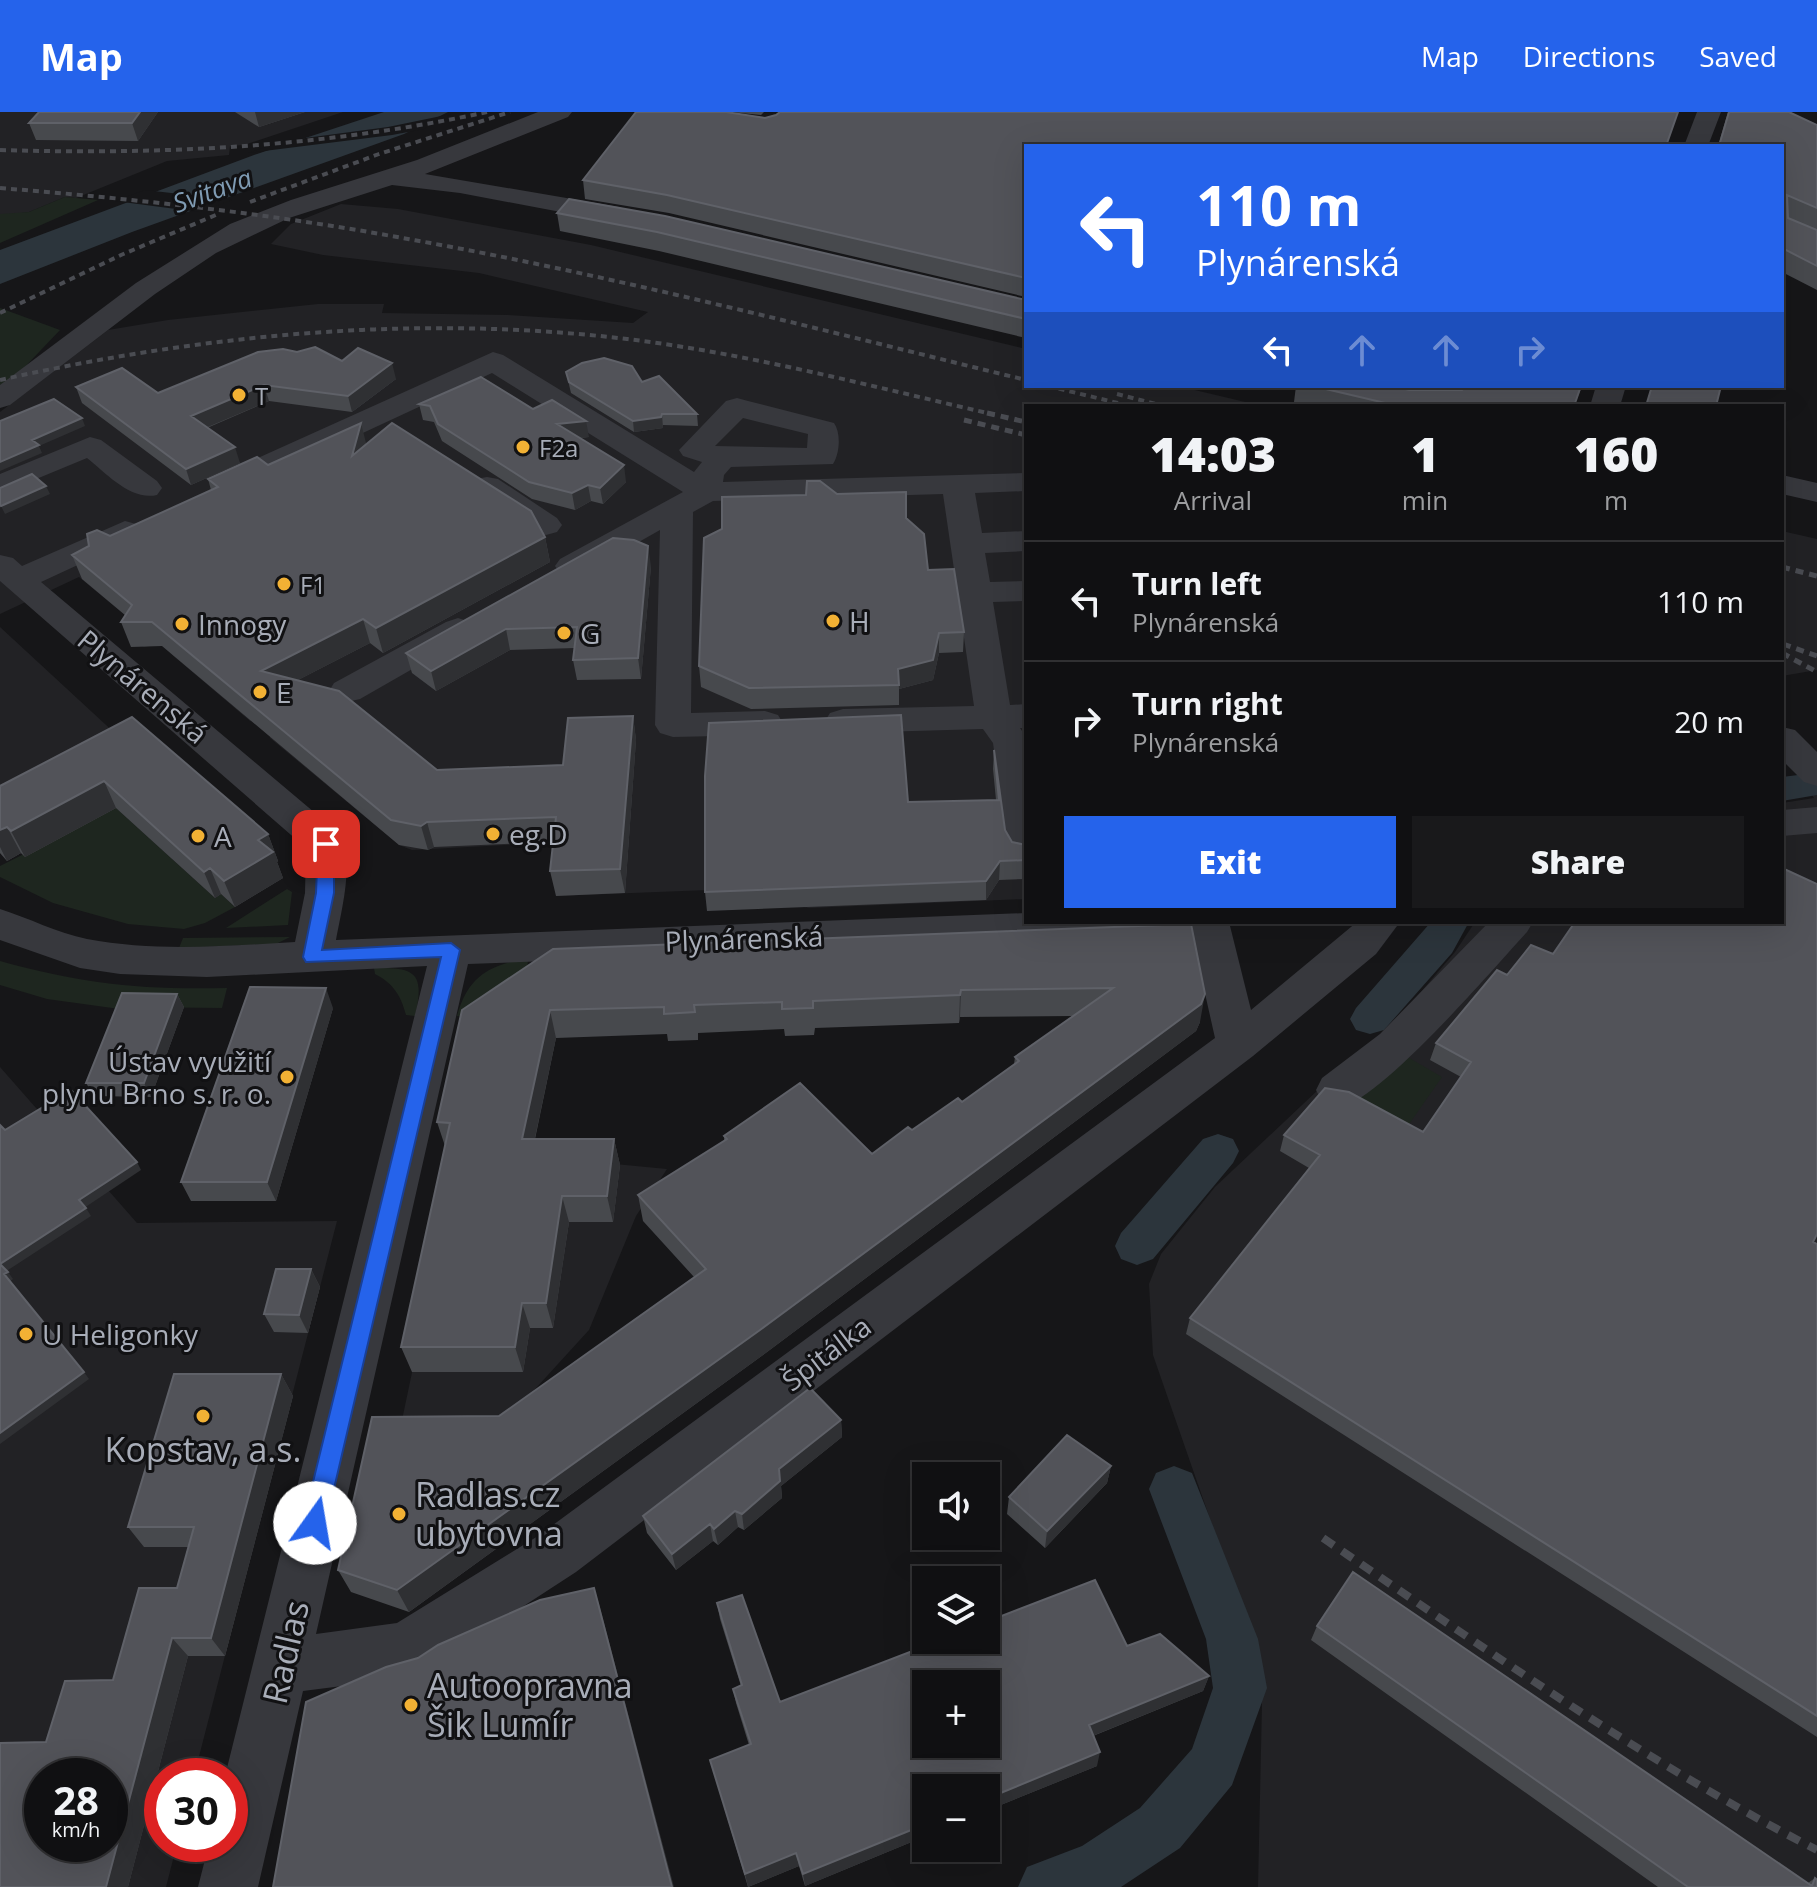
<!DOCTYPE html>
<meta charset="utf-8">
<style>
:root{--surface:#101012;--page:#19191b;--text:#f1f3f6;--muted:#9c9d9f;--line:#303032;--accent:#2563eb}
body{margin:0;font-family:"Open Sans",sans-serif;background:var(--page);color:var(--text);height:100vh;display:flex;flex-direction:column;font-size:30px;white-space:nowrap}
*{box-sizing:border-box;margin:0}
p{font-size:26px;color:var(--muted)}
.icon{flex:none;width:44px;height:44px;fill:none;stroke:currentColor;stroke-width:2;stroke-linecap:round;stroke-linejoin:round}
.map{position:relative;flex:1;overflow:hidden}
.side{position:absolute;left:1024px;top:292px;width:760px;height:520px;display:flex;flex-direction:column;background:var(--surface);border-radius:0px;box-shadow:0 8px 32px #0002,0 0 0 2px var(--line)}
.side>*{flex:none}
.banner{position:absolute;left:1024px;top:32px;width:760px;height:244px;border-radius:0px;box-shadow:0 8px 32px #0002,0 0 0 2px var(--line);background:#2563eb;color:#fff;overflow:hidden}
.controls{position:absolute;left:912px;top:1350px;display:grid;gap:16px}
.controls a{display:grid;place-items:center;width:88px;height:88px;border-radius:0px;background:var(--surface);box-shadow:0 8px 32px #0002,0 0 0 2px var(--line);font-size:40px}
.speed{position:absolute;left:24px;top:1646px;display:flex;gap:16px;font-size:40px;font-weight:700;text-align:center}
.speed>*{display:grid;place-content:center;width:104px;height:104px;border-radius:50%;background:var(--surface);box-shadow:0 8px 32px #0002,0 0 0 2px var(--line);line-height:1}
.speed small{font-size:20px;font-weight:400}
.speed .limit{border:12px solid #d22;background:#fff;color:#111}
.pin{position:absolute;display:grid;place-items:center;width:68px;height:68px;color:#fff;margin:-34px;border-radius:16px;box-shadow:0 4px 12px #0006}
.me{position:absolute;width:88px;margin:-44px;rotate:13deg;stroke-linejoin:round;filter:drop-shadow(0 0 6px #0008)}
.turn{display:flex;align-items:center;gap:28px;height:168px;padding:0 40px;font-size:36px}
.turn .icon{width:104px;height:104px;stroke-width:2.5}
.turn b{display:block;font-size:56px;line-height:68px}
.lanes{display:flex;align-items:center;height:76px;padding:0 40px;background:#0003;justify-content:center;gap:40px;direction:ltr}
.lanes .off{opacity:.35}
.eta{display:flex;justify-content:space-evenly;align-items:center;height:136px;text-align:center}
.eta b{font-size:48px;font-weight:800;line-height:56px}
.button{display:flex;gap:16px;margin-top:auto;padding:16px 40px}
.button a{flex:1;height:92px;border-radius:0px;background:var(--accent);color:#fff;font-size:32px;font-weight:800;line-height:92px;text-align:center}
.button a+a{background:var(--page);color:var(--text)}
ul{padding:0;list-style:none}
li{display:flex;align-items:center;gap:24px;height:120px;padding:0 40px;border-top:2px solid var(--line)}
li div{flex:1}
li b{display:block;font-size:30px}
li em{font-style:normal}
header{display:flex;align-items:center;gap:48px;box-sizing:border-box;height:112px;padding:0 40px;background:var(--accent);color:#fff}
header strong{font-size:38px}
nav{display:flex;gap:44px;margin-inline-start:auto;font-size:28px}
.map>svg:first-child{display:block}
.built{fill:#222225;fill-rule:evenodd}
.green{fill:#1e261f}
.water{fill:#2c353c}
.pier{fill:#161618}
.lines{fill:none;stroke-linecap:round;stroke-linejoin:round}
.canal{fill:#2c353c;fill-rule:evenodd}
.minor{fill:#37383d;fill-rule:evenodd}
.rail-far2{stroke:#4a4c52;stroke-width:4;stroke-dasharray:6 5;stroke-linecap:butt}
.rail-far1{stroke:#4a4c52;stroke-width:5;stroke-dasharray:8 6;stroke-linecap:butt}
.rail{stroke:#4a4c52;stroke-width:8;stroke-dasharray:13 10;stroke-linecap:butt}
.wall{fill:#47494d}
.shaded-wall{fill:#2f3033}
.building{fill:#525359;stroke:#5f6168;stroke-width:2;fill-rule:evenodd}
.route{fill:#2563eb;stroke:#184099;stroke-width:2}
.poi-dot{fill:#f2b134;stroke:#111113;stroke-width:3}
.labels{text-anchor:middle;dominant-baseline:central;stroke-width:6;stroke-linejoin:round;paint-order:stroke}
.far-poi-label{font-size:24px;fill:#a8adb8;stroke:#111113;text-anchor:start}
.far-water-label{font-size:26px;font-style:italic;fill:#7f9bb3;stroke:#111113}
.poi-label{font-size:28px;fill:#a8adb8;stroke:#111113;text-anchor:start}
.street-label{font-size:28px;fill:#a8adb8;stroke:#111113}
.near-poi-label{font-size:34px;fill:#a8adb8;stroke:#111113;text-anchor:start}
.near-street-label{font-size:34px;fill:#a8adb8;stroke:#111113}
</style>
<header>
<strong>Map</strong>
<nav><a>Map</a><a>Directions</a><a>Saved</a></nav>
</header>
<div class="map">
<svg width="1817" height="1775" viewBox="0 0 1817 1775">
<rect width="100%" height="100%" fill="#161618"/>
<path class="built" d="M0 0H343L244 33 230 34 229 43 167 49 76 86 65 85 29 100 6 103 0 102Z
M341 92 398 97 591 133 1026 237V274H1178L1262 294H1026V787L809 796 708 778 556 784 561 730 412 738 399 733 270 626V621L256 610 250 609 170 541 167 531 144 535 138 532 132 509 79 465 0 502V300L108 218 168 208 318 192H384L382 201 508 203 633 211 648 200 479 161 323 143 271 132 291 112Z
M1782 419 1817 427V558L1782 564Z
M0 515 132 637 278 749 25 745 21 741 7 749 0 741Z
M1800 666H1817V1775H1258L1262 1592 1242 1499 1153 1243 1149 1172 1161 1142 1215 1075 1319 977 1385 922 1455 840 1475 810H1782V691L1814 686Z
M0 955 137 1111 337 1109 194 1664H162V1732H177L166 1775H0ZM42 1664H110V1732H42Z
M459 1037 667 1057 636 1104 589 1218 505 1310 402 1308Z"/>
<path class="green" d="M65 85 98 88 0 131V102L29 100Z
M0 196 60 218 0 281Z
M116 696 215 786 221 782 235 795 205 811 184 817 128 812 53 791 0 765V754Z
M287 777 292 780 288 813 226 816Z
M290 825 276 832 179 836 183 826Z
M0 849C83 872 140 878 227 876L222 896 129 895 127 898 47 887 0 873Z
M514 849H528L525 870 476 903 457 904C466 872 481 857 514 849Z
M374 856C416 855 425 861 415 904L406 903C401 884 394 872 375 862Z
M1406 944 1442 965 1405 1018 1351 989Z"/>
<path class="water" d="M384 0H448L404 22 132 120 0 172V138L257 42Z"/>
<path class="pier" d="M451 2 424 17 392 23 248 41 283 29 388 15Z
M145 78 224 87 232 88 199 100 115 89Z"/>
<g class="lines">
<path class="canal" d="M1806 662 1817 665V683L1782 689V665Z
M1431 810H1469L1452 841 1384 918 1370 922 1356 918 1350 907 1356 896Z
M1218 1022 1233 1027 1239 1039 1233 1051 1153 1147 1137 1153 1121 1147 1115 1134 1121 1121 1203 1027Z
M1174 1354 1192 1361 1258 1527 1267 1576 1232 1673 1180 1736 1121 1775H1018L1027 1755 1082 1734 1140 1696 1192 1637 1213 1576 1206 1527 1149 1377 1156 1361Z"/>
<path class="minor" d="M538 0H572L568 5 425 62 619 95 628 98 632 103 628 108 619 111 460 81 392 73 289 106 216 141 155 182 10 293 0 296V273L136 171 230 112 291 88 417 48Z
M1697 0H1721L1708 34H1684Z
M493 240 503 243 694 360 702 350 683 344 679 338 726 289 737 286 748 289 834 311C841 321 840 341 833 352L731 355 724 363 723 370 1026 361V379L975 381 982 421 1026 419V439L985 441 990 470 1026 469V489L993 490 1010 593 1026 592V616H1020L1026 625V750L1012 746 1007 736 993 631 983 617 843 621 830 617 825 609 830 601 843 597 974 594 943 382 713 389 693 400 691 601 765 599 778 603 783 611 778 619 765 623 673 625 660 621 655 613 660 418 584 461 572 464 560 461 555 454 560 447 683 380 492 261 240 378 229 380 218 378 213 371 218 364ZM743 306 808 322 807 336 715 334Z
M1596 274H1626L1620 294H1590Z
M90 325 101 328 157 369 162 376 157 383C131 389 107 362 87 346L0 382V362Z
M1782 363 1817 371V390L1782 382Z
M487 365 498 367 557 406 562 413 557 420 546 423 535 420 476 381 471 374 476 367Z
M125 409 136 412 141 419 136 426 41 470 340 722C355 748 341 800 336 828L1026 801V810H1229L1251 898 1357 810H1400L1376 842 1253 944 576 1460 425 1558 405 1566 303 1579 258 1775H198L209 1732H230V1664H225L427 854 207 865 120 862 80 856 0 828V797C29 806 57 821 87 827 155 840 226 834 295 830L305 781 306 736 0 469V443L13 446 22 454ZM1191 819 1215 926 538 1424 397 1511 316 1522 468 852 1176 825Z
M458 506 470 510 475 517 470 524 360 587 347 590 334 587 329 579 334 571 446 510Z
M1782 615 1795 618 1817 640V674L1804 670 1782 648Z
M1817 695V721L1782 724V698Z
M1489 810H1533L1527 820C1496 854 1379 990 1340 995 1335 995 1328 992 1322 990L1316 978 1322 966 1380 922Z"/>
<path class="rail-far2" d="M0 38C165 43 325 35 487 0
M0 76C137 87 273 102 408 127 616 164 821 218 1026 268
M250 90 379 42 510 0
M0 201 121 143 218 102
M0 268C206 222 417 202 627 227 751 242 874 275 996 303
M1048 274 1130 294
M1117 282 1164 294"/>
<path class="rail-far1" d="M987 301 1026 310
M964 308 1026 323
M1782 455 1817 464
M1783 532 1817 544
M1782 541 1817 560"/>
<path class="rail" d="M1323 1426C1484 1536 1643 1649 1817 1738"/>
</g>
<path class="wall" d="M158 0 138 29 36 28 29 11Z
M235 0H305L259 15Z
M731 0H764L761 3Z
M1728 0H1789L1817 13V178L1782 160V34H1718Z
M765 6 1026 34V185L669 101 585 87 583 68Z
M557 101 1026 188V226L659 139 560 119Z
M297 240 342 249 396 267 352 300 269 289 207 316 240 351 191 373 82 291 76 275 158 281Z
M566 260 642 270 697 302 698 314 663 313V316L634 320 571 281Z
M1296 274H1394L1409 278H1422L1408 274H1582L1574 294H1312L1294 290Z
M419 292 533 297 589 325 579 326 626 370 603 392 591 389 575 398 532 387 442 329 434 310 423 308Z
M366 332 545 425 550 450 383 541 370 531 298 568 437 658 563 653 633 604 636 628 625 781 556 784 550 759 554 730 434 735 428 738 399 733 162 534 131 535 121 510 125 503 82 467 72 443 110 424 211 378 208 367 268 353Z
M837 382 906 406 928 458 964 520 963 540 939 541 933 568 899 577V593L751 597 701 575 699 554 806 383Z
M651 454 641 567 577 568 573 548 575 536 510 538 436 579 412 561 406 541Z
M132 605 268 722 278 749 277 750 283 766 235 795 221 782 215 786 116 696 25 745 21 741 7 749 0 741V674Z
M994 638 1005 718 1012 730 1026 733V767L999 768 986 788 707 799 705 780 996 688 993 657Z
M1191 812 1200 910 1196 919 763 1243 409 1500 351 1480 338 1458 499 1304 694 1165 643 1109 638 1083 724 1029V1024L872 1042 962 990 1014 952 1015 945 1073 904 960 905 959 911 815 916 814 923 785 924 784 917 698 921V928L668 929 667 922 556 926 535 1027H614L620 1053 613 1110H569L553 1216H530L523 1260H412L401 1235 445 1034 437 1010 462 898Z
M177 882 184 895 151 985 94 984 86 971Z
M333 896 276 1089H191L181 1070Z
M1436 931 1817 1132V1625L1186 1222 1190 1206 1309 1056 1280 1039 1284 1023 1423 1020 1461 965 1430 948Z
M311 1157 320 1175 308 1221 274 1220 264 1202Z
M281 1262 293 1284 225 1544H188L128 1775H0L46 1630 113 1568 177 1476 188 1435H144L128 1415Z
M841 1308 842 1325 781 1374 782 1386 744 1418 738 1415 718 1433 713 1429 676 1458 647 1421 643 1404Z
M1111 1354 1107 1371 1045 1436 1007 1402 1009 1385Z
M717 1491 780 1590 1127 1534 1209 1564 1203 1579 1093 1624 1097 1654 986 1699V1676H926V1724L805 1774 799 1754 748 1775 710 1648 749 1633 736 1591 733 1577 741 1574 720 1507Z
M1317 1514 1808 1771 1815 1766 1817 1775H1658L1311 1528Z"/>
<path class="shaded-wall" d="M140 0H158L138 29 132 11Z
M255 0H305L259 15Z
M392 251 396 267 352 300 348 284Z
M264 273 269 289 196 320 191 304Z
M662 302 663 316 634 320 633 309Z
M82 306 85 314 39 334 42 341 0 359V350L32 328Z
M586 309 589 325 560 328 557 312Z
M361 311 367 335 352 344Z
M235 335 240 351 191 373 186 357Z
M624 353 626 370 603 392 600 376Z
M588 373 591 389 575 398 572 381Z
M46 374 50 382 5 402 1 394Z
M545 425 550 450 383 541 376 516Z
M648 434 651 454 641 567 638 546Z
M363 507 370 531 269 583 261 559Z
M506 517 510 538 436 579 431 559Z
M939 521V541L933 568 899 577 898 557Z
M633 604 636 628 625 781 620 757Z
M104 669 116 696 25 745 11 719Z
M427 710 434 735 428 738 421 714Z
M7 715 21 741 7 749 0 735V718Z
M268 722 278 749 277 750 283 766 235 795 224 769 258 728Z
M1000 749 999 768 986 788V769Z
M210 756 221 782 215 786 204 760Z
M326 876 333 896 276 1089 267 1070Z
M961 878 960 905 959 911 960 883Z
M177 882 184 895 151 985 144 971Z
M1205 882 1200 910 1196 919 763 1243 409 1500 397 1478Z
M550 898 556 926 529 1054 522 1027Z
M614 1027 620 1053 613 1110 607 1084Z
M137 1050 141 1058 84 1096 79 1088Z
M562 1084 569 1110 553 1216 546 1191Z
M86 1096 91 1104 5 1160 0 1152Z
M311 1157 320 1175 308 1221 299 1203Z
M8 1160 13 1167 9 1170 4 1162Z
M522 1191 530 1216 523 1260 515 1235Z
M84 1260 89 1267 0 1332V1321Z
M281 1262 293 1284 225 1544 211 1526Z
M841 1308 842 1325 781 1374 782 1386 744 1418 742 1402 779 1357Z
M1111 1354 1107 1371 1045 1436 1047 1419Z
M735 1399 738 1415 718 1433 714 1417Z
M710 1412 713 1429 676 1458 672 1442Z
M594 1476 599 1492 674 1775H672Z
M172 1526 188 1544 128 1775H106Z
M1209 1564 1203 1579 1085 1627 1089 1613Z
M1100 1640 1097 1654 986 1699V1687Z
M926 1712V1724L805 1774 803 1762Z
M796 1741 799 1754 748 1775 745 1762Z"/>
<path class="building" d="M39 0H140L132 11H29Z
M636 0H726L765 6 776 3 780 0H1678L1666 34H1026V166L667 83 583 68Z
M1729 0H1789L1817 13V96L1787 83 1788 106 1817 118V154L1782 136V34H1719Z
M569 87 665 104 1026 188V207L657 120 557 101Z
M315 235 342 249 358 236 392 251 348 284 264 273 191 304 235 335 186 357 76 275 122 256 158 281 258 240 283 237 297 240Z
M604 246 632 254 642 270 659 264 697 302H662L661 305 633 309 569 270 566 260 582 251Z
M481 265 533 297 552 288 586 309 557 312 624 353 600 376 588 373 572 381 529 370 438 312 430 294 419 292Z
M1313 274H1394L1409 278H1462L1465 275 1464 274H1581L1574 294H1398Z
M1652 274H1721L1716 294H1646Z
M54 287 82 306 32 328 39 333 0 350V309Z
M361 311 352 344 392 311 531 399 545 425 376 516 363 507 261 559 339 579 437 658 563 653 568 606 633 604 620 757 550 759 556 705 427 710 421 714 391 708 152 510H121L132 493 72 443 89 434 87 422 97 418 110 424 218 375 208 367 257 345 268 353Z
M32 362 46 374 1 394 0 393V376Z
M807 369H820L837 382 906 380V406L924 422 928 458 954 457 964 520 939 521 933 548 898 557 899 573 749 576 699 554 704 426 722 417V385L806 383Z
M613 426 634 428 648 434 638 546 573 548 577 515 506 517 431 559 406 541Z
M901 603 908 690 999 688 994 638 1005 718 1012 730 1026 733V748L1000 749 986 769 705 780V664L709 611Z
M132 605 268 722 258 728 273 740 224 769 210 756 204 760 104 669 11 719 7 715 0 718V674Z
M1782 756 1817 772V1122L1813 1130 1817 1132V1604L1190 1206 1320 1043 1284 1023 1325 976 1349 980 1423 1020 1471 950 1436 931 1497 858 1507 863 1531 833 1553 842 1575 810H1782Z
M1191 812 1205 882 1201 892 760 1218 397 1478 338 1458 372 1305 499 1304 706 1157 638 1083 727 1027 724 1024 800 971 872 1042 908 1015 912 1018 958 986 962 990 1019 949 1015 945 1113 876 961 878 960 883 813 889V896L782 897V890L694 893 695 900 664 902V895L550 898 522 1027H614L607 1084H562L546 1191H522L515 1235H401L450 1011 437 1010 462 898 553 837Z
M250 875 326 876 267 1070H181Z
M122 881 177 882 144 971H86Z
M71 978 137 1050 79 1088 86 1096 0 1152V1013L5 1018Z
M0 1152 8 1160 4 1162 84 1260 0 1321Z
M276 1157H311L299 1203 264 1202Z
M174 1262H281L211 1526H172L106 1775H0V1631L46 1630 65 1569 113 1568 139 1476H177L194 1415H128ZM42 1664H110V1732H42Z
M810 1276 841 1308 779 1357 780 1369 742 1402 735 1399 714 1417 710 1412 672 1442 643 1404Z
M1067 1323 1111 1354 1047 1419 1009 1385Z
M1353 1460 1812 1774 1815 1766 1817 1768V1775H1688L1317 1514Z
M1095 1468 1127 1534 1160 1522 1209 1564 1089 1613 1100 1640 986 1687V1676H926V1712L803 1762 796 1741 745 1762 710 1648 751 1632 733 1577 742 1573 717 1491 742 1483 780 1590 941 1528H986V1510ZM926 1572H986V1632H926Z
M594 1476 672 1775H273L306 1590 386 1555 418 1546 438 1533 540 1488Z"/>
<path class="route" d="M326 726 334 732V781L322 838 451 831 460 838 326 1411 323 1418 315 1421 307 1418 303 1411 441 845 306 850 303 845 316 781 318 732Z"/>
<g class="poi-dot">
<circle cx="239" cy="283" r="8"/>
<circle cx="523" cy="335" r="8"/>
<circle cx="284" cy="472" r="8"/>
<circle cx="833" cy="509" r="8"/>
<circle cx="182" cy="512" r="8"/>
<circle cx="564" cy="521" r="8"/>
<circle cx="260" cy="580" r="8"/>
<circle cx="493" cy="722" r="8"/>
<circle cx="198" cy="724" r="8"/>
<circle cx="287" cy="965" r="8"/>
<circle cx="26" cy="1222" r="8"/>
<circle cx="203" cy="1304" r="8"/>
<circle cx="399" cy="1402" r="8"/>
<circle cx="411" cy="1593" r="8"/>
</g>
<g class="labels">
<g class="far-poi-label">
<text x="255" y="283">T</text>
<text x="539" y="335">F2a</text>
<text x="300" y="472">F1</text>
</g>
<g class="far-water-label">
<text transform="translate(212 78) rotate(-20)">Svitava</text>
</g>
<g class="poi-label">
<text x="849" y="509">H</text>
<text x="198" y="512">Innogy</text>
<text x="580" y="521">G</text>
<text x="276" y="580">E</text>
<text x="509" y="722">eg.D</text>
<text x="214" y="724">A</text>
<text x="271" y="949" text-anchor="end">Ústav využití<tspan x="271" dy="32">plynu Brno s. r. o.</tspan></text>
<text x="42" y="1222">U Heligonky</text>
</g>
<g class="street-label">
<text transform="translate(143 574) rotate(40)">Plynárenská</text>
<text transform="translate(744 826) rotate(-2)">Plynárenská</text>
<text transform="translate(826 1241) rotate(-37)">Špitálka</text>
</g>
<g class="near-poi-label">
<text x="203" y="1337" text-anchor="middle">Kopstav, a.s.</text>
<text x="415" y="1382">Radlas.cz<tspan x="415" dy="39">ubytovna</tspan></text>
<text x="427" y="1573">Autoopravna<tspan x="427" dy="39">Šik Lumír</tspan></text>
</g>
<g class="near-street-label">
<text transform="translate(285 1540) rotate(-77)">Radlas</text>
</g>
</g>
</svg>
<div class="controls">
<a><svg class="icon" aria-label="sound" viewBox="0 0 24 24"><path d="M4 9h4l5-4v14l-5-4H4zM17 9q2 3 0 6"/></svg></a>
<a><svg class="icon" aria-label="layers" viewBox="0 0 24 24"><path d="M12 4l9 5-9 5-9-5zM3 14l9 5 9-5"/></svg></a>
<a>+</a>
<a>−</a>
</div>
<div class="speed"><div>28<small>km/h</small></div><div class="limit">30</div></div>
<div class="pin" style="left:326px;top:732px;background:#d93025"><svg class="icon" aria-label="arrive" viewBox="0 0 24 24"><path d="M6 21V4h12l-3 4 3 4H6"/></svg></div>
<svg class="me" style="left:315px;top:1411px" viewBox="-20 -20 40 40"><circle r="19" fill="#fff"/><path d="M0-13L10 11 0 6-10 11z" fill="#2563eb"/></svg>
<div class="banner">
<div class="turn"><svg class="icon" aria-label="left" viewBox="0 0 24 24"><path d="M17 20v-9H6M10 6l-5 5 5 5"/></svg><div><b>110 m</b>Plynárenská</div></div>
<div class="lanes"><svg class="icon" aria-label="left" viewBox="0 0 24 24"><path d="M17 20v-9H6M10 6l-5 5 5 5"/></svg><svg class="icon off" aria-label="ahead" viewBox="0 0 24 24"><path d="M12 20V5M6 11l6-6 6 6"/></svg><svg class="icon off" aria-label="ahead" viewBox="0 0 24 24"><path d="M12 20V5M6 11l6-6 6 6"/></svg><svg class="icon off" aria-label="right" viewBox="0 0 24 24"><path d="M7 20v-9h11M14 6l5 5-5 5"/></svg></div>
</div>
<section class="side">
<div class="eta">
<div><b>14:03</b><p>Arrival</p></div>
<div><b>1</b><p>min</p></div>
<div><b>160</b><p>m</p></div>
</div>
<ul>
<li><svg class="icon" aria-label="left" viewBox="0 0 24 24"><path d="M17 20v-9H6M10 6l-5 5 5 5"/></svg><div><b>Turn left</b><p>Plynárenská</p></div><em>110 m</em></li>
<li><svg class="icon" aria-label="right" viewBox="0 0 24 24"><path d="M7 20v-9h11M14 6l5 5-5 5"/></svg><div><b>Turn right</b><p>Plynárenská</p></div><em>20 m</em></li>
</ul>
<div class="button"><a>Exit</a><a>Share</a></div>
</section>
</div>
